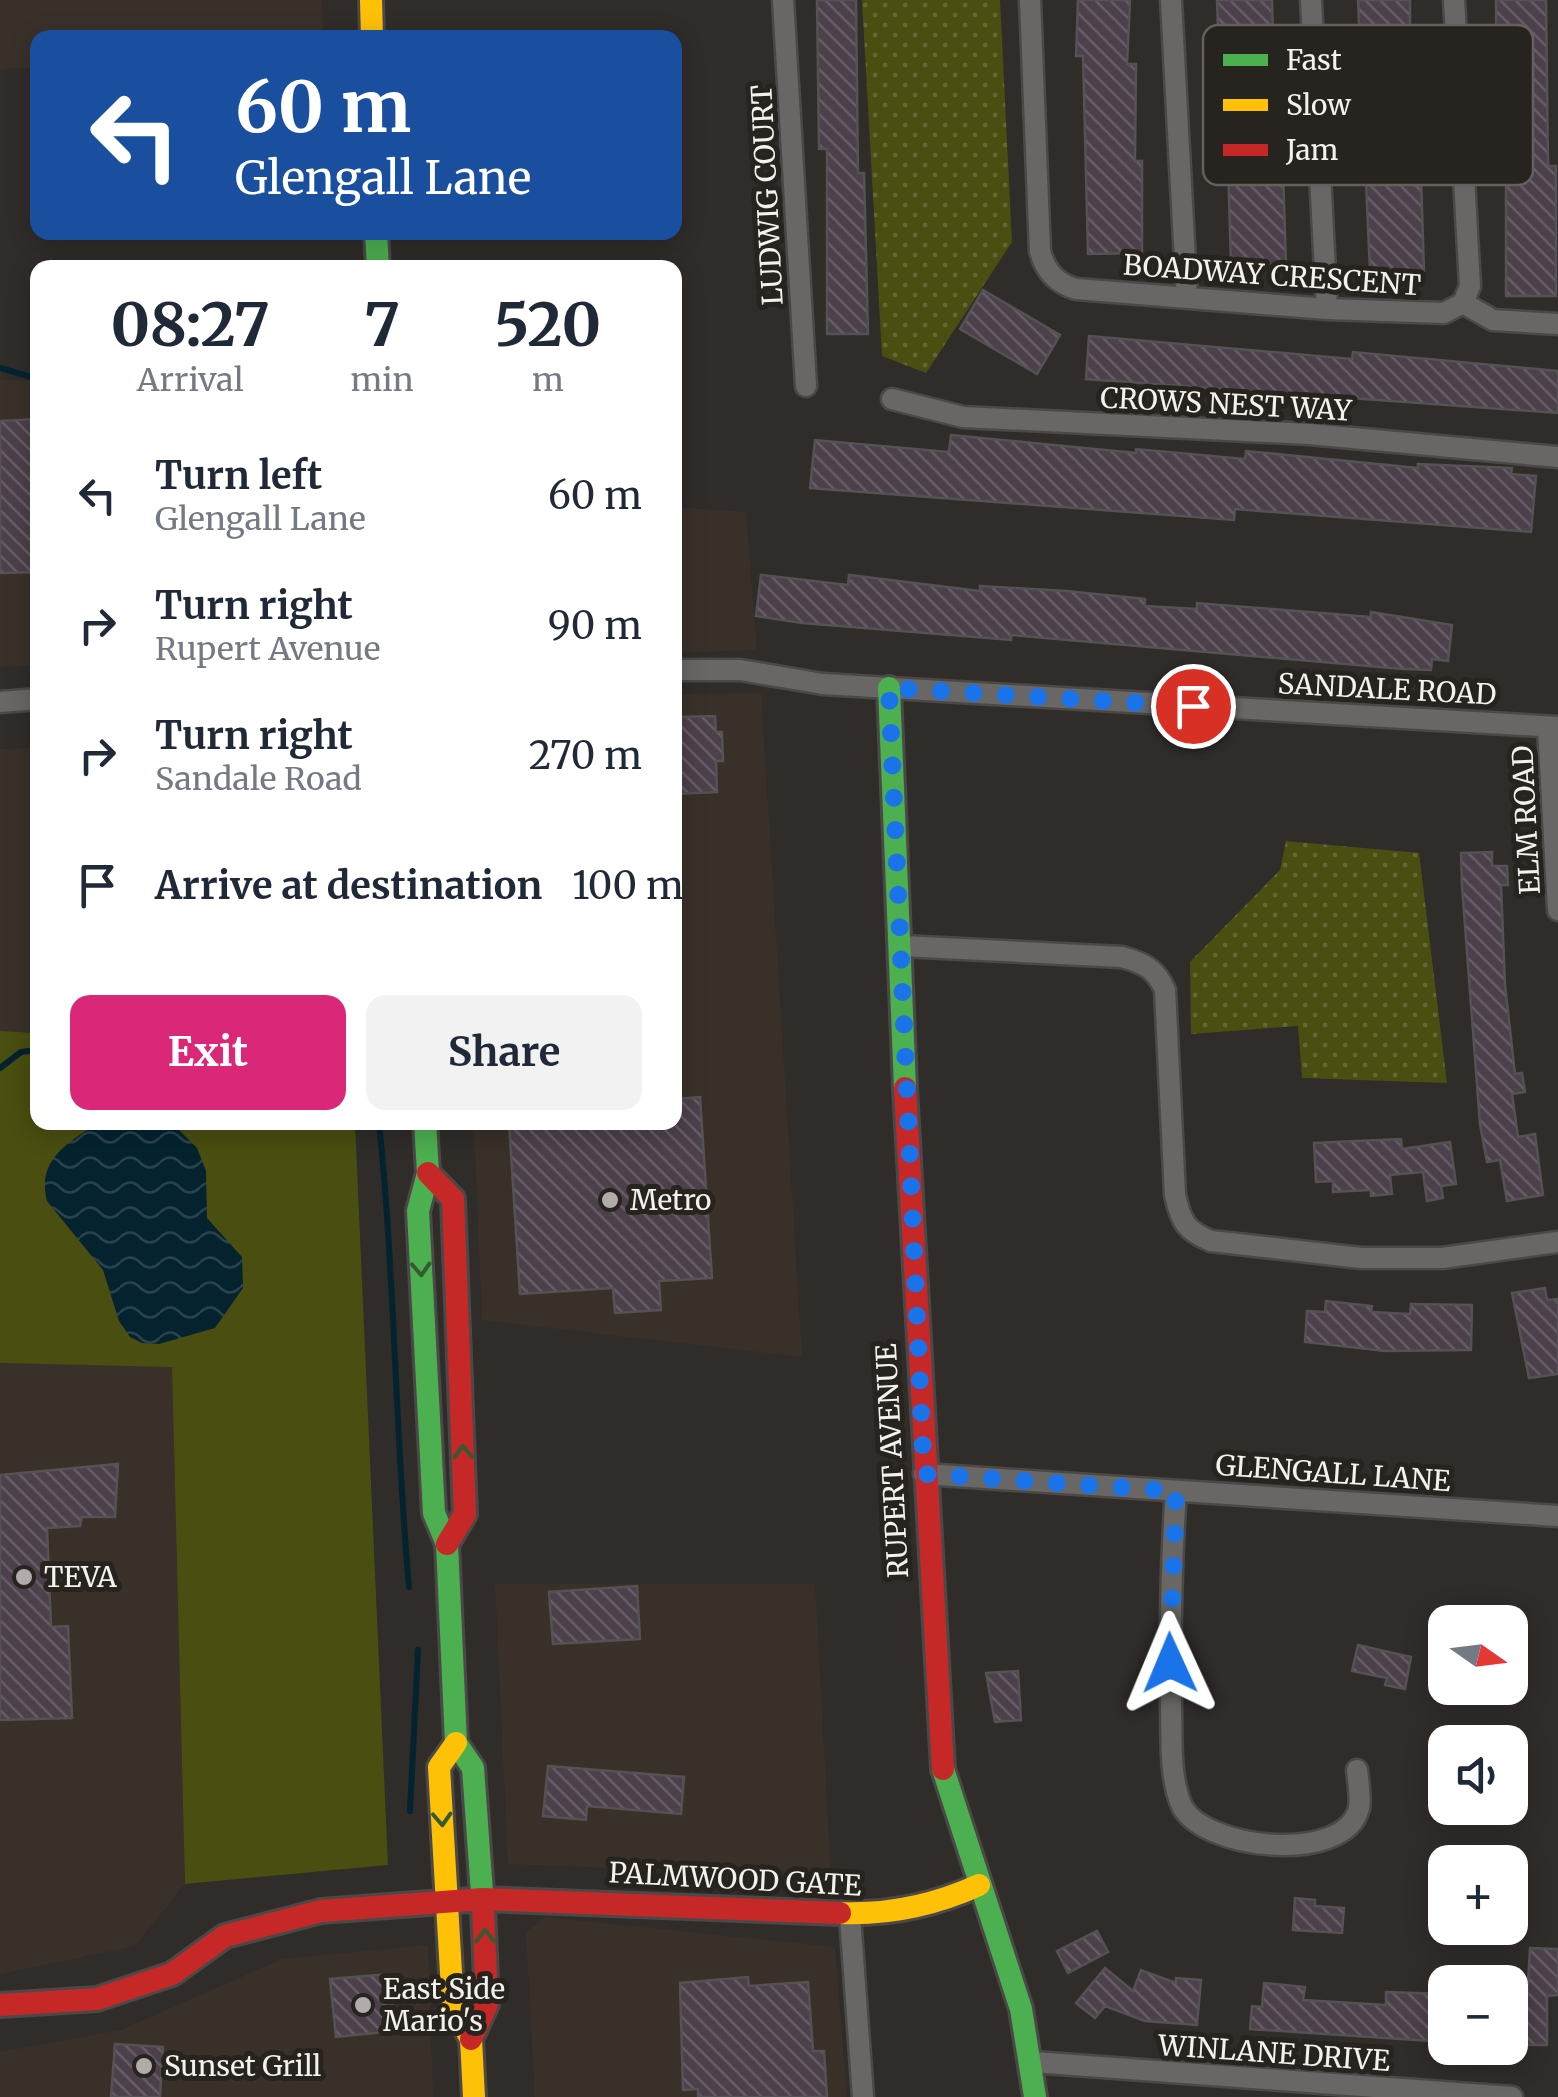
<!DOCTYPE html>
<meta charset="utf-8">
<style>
:root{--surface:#fff;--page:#f2f2f3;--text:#1f2937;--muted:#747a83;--accent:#db2777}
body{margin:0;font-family:Merriweather,serif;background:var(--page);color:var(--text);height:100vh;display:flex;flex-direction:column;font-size:38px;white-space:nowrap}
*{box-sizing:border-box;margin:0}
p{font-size:32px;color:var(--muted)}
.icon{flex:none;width:55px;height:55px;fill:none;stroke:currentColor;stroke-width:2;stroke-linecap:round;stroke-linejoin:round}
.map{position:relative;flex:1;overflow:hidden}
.side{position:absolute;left:30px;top:260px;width:652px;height:870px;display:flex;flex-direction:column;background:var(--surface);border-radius:20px;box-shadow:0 5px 25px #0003}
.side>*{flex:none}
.top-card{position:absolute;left:30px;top:30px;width:652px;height:210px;border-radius:20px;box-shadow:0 5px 25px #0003;background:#1a4fa0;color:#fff;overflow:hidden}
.needle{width:65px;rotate:104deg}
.buttons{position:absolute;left:1428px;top:1605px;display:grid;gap:20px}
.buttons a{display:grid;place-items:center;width:100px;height:100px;border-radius:20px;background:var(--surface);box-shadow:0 5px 25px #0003;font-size:50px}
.pin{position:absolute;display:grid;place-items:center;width:85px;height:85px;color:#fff;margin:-42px;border:5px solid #fff;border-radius:50%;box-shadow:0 2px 10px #0007}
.me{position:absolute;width:110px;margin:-55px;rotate:359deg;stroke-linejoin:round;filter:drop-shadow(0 0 8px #0008)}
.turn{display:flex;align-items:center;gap:35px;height:210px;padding:0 40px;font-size:45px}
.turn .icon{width:130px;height:130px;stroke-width:2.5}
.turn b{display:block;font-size:70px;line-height:85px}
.eta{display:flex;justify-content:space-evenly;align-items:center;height:170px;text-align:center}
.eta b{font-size:60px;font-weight:700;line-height:70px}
.button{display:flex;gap:20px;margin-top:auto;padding:20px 40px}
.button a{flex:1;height:115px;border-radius:20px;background:var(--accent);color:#fff;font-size:40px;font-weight:700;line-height:115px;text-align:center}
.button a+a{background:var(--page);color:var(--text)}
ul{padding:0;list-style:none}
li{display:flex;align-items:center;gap:30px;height:130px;padding:0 40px}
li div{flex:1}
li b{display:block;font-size:38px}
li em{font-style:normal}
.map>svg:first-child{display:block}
.built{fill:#393129}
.green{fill:#4a4e10}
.park{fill:url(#park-dots)}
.water{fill:url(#water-waves)}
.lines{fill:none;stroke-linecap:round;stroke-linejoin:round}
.stream{stroke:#04232f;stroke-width:6}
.building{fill:url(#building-back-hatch);stroke:#545252;stroke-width:2.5}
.street-casing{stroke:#4b4948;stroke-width:25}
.fast-casing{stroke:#4b4948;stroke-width:28}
.slow-casing{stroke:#4b4948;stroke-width:28}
.jam-casing{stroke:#4b4948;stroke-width:28}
.street{stroke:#696766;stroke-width:20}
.fast{stroke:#4caf50;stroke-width:22}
.slow{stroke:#ffc107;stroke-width:22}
.jam{stroke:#c62828;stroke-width:22}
.oneway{stroke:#365b32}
.route{stroke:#1a73e8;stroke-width:18;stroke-dasharray:0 32.4}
.poi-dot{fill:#afaca9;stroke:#27231e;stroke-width:4}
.labels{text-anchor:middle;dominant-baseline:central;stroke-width:10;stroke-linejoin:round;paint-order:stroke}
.street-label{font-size:28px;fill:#f4f1ee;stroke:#27231e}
.poi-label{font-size:28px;fill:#f4f1ee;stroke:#27231e;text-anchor:start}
.key{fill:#27231e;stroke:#64615c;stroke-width:2.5}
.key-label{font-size:28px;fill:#f4f1ee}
</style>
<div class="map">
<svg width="1558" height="2097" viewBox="0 0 1558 2097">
<defs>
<pattern id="park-dots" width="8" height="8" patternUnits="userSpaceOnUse" patternTransform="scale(2.5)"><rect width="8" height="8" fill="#4a4e10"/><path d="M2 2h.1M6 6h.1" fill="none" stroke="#656833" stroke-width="1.8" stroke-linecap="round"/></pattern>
<pattern id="water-waves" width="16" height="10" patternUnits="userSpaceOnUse" patternTransform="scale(2.5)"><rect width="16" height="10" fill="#04232f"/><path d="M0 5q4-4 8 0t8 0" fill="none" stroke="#29434d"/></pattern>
<pattern id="building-back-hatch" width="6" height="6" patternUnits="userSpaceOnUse" patternTransform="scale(2.5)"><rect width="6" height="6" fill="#4c404b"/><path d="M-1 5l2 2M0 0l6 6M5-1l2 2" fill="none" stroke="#665c65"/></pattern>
</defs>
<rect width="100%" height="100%" fill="#2f2c2a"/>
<path class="built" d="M0 0H322L324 37 38 38 37 68 0 69Z
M0 345 1 379 37 382V665L0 667Z
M675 507 746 512 757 650 675 653Z
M761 693 802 1357 482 1320 474 1123 675 1122V694Z
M37 748V1033L0 1031V749Z
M0 1363 172 1366 185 1884 135 1946 0 1974Z
M495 1584H815L831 1877 508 1864Z
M545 1917 835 1947 847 2097H535L526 1932Z
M428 1945 433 2097H0V2052L121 2030 282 1959Z"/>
<path class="green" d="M0 1031 37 1033 38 1122 355 1123 388 1865 185 1884 172 1367 0 1363Z"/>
<path class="park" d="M862 0H1000L1012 242 926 373 882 356Z
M1286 841 1419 853 1447 1083 1302 1078 1298 1026 1191 1034 1190 962 1280 870Z"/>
<path class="water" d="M100 1122 172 1123 197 1148 206 1171 207 1218 242 1257 243 1288 215 1328 159 1344 142 1343 130 1337 119 1321 103 1270 47 1201C36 1159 69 1142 100 1122Z"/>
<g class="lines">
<path class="stream" d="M0 368 38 379
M0 1068 21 1052 38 1050
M379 1122C395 1277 395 1432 409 1587
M410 1811 418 1650"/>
</g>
<path class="building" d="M817 0H856L858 173H864L868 334H827V149H819Z
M1078 0H1130L1127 64H1136L1135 161H1142V253L1088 254 1083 56H1076Z
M1217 0H1272L1277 170H1283L1286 264 1231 266 1228 164H1222Z
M1358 0H1410V81H1418L1424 271 1370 272Z
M1496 0H1546L1548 166H1556V296H1506V158H1497Z
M983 290 1060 335 1037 374 960 329Z
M1089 336 1352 359 1353 352 1558 371V413L1086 379Z
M38 419V572L0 573V421Z
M951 435 1136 453V449L1245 459 1246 451 1418 468V464L1512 468 1511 474 1536 476 1531 532 1235 509 1234 520 810 488 815 440 949 452Z
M761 575 848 585 849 575 980 591V586L1067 591 1145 599V606L1197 609V603L1371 617V612L1452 625 1448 661 1432 659 1431 670 1403 669 1011 635V640L802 623 756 616Z
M715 716 716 732H722L723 761H716L717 792 675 794V717Z
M1492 852V866H1507L1508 885H1501L1505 985 1515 1074 1522 1073 1525 1092 1512 1094 1518 1137 1535 1134 1543 1195 1507 1201 1500 1160 1487 1162 1480 1124 1462 886 1461 853Z
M700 1097 712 1278 659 1281 661 1310 615 1313 613 1288 520 1294 509 1122H675V1099Z
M1401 1139 1402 1149 1450 1142 1456 1184 1441 1186 1443 1198 1427 1201 1423 1172 1390 1175 1392 1194 1371 1196V1190L1333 1192V1181L1316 1182 1314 1143Z
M1545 1288 1547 1300 1558 1299V1374L1529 1378 1512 1293Z
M1326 1301 1372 1306 1371 1312 1410 1314 1411 1304 1472 1305 1471 1350 1385 1351 1305 1342 1307 1311 1325 1312Z
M118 1464 115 1517H82L80 1526 47 1528 51 1627 68 1626 72 1718 0 1720V1475Z
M637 1586 640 1639 553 1644 549 1592Z
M1358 1645 1411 1657 1405 1689 1385 1685 1387 1678 1352 1671Z
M1018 1671 1021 1720 995 1722 986 1673Z
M548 1766 684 1777 681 1814 587 1806 586 1820 543 1816Z
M1295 1898 1315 1900V1906L1344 1908 1342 1933 1293 1930Z
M1097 1931 1108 1952 1068 1973 1057 1951Z
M1530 1948 1558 1949V1995L1547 1996V2045H1513L1514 1997 1527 1998Z
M1105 1968 1133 1991 1141 1970 1176 1983V1978L1201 1980 1197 2025 1145 2021 1105 2006 1095 2018 1076 2003Z
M389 1974 395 2031 336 2037 330 1979Z
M748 1977 749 1986 808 1982 813 2051H824L827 2097H698V2089L683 2090 680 1983Z
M1264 1983 1305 1987 1303 2000 1386 2005V1992L1445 1994V2042L1250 2029 1252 2006 1262 2007Z
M115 2044 163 2047 160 2097H111Z"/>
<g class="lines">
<defs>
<path id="street" d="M783 0 806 386
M1030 0 1040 251C1045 271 1056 283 1076 289L1327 309 1444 313 1463 303 1470 286 1454 0
M1171 0 1187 298
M1311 0 1327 309
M1463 303 1493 320 1558 324
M892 399 963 417 1309 434 1558 457
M675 670H740L823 684 1558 727
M0 702 38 699
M1548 727 1558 910
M902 946 1122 957C1144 963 1156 969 1165 990L1175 1195C1181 1222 1186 1231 1211 1241L1361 1258H1442L1558 1242
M924 1474 1558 1516
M1176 1491C1171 1562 1170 1633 1171 1705 1172 1735 1169 1775 1181 1804 1199 1849 1345 1866 1359 1808 1361 1797 1358 1781 1357 1770
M850 1916 863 2097
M1033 2062 1512 2097"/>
<path id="fast" d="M376 232 378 268
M889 688 905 1088
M425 1122 428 1173 418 1211 434 1513 447 1544 456 1743 473 1768 483 1907
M943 1769 1021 2009 1035 2097"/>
<path id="slow" d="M371 0 372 38
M456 1743 439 1767 453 2007 471 2039 474 2097
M840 1913C888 1915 935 1905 979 1885"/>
<path id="jam" d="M905 1088 943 1769
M428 1173 453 1199 465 1514 447 1544
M0 2005 97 1999 172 1974 225 1936 321 1911 483 1899 840 1913
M471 2039 487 2004 483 1907"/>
</defs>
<use href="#street" class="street-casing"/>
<use href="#fast" class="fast-casing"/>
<use href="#slow" class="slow-casing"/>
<use href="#jam" class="jam-casing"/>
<use href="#street" class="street"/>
<use href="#fast" class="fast"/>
<use href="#slow" class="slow"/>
<use href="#jam" class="jam"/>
</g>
<defs><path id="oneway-chevron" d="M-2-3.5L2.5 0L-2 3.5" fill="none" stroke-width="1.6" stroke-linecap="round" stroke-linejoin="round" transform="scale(2.5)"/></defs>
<g class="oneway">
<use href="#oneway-chevron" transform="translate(421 1269) rotate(87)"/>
<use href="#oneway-chevron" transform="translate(463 1452) rotate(-92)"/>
<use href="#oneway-chevron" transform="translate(442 1819) rotate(87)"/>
<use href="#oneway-chevron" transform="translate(485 1936) rotate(-92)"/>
</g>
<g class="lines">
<path class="route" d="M1170 1663 1176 1491 924 1474 889 688 1193 706"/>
</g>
<g class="poi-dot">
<circle cx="610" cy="1200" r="10"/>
<circle cx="24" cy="1577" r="10"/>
<circle cx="363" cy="2005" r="10"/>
<circle cx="144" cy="2066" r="10"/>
</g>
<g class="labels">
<g class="street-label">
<text transform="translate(767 195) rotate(-93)">LUDWIG COURT</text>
<text transform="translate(1272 275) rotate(4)">BOADWAY CRESCENT</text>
<text transform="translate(1226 404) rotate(3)">CROWS NEST WAY</text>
<text transform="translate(1387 689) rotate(3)">SANDALE ROAD</text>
<text transform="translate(1526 820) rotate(-93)">ELM ROAD</text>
<text transform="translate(892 1461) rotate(-93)">RUPERT AVENUE</text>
<text transform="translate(1333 1473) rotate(4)">GLENGALL LANE</text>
<text transform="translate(735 1879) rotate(3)">PALMWOOD GATE</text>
<text transform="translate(1274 2053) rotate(4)">WINLANE DRIVE</text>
</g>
<g class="poi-label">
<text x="630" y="1200">Metro</text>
<text x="44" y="1577">TEVA</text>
<text x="383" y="1989">East Side<tspan x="383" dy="32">Mario's</tspan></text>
<text x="164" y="2066">Sunset Grill</text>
</g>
</g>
<rect x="1203" y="25" width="330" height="160" rx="15" class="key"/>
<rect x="1223" y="54" width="45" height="12" fill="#4caf50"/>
<rect x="1223" y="99" width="45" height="12" fill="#ffc107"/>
<rect x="1223" y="144" width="45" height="12" fill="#c62828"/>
<g class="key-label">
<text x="1286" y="70">Fast</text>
<text x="1286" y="115">Slow</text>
<text x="1286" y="160">Jam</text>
</g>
</svg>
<div class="buttons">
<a><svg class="needle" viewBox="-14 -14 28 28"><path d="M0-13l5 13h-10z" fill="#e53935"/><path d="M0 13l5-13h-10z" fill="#747a83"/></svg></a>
<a><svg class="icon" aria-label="sound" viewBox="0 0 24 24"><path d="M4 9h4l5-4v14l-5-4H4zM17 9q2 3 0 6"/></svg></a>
<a>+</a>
<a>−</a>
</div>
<div class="pin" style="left:1193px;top:706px;background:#d93025"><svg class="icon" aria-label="arrive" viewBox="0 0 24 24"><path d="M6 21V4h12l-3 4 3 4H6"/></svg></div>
<svg class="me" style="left:1170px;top:1663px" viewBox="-20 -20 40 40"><path d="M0-17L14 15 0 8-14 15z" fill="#1a73e8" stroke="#fff" stroke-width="4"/></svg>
<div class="top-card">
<div class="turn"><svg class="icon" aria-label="left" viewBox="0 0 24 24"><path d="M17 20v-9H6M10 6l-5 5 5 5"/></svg><div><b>60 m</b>Glengall Lane</div></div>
</div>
<section class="side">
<div class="eta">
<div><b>08:27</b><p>Arrival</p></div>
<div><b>7</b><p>min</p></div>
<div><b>520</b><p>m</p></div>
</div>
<ul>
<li><svg class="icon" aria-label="left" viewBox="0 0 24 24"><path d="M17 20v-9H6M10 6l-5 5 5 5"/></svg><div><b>Turn left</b><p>Glengall Lane</p></div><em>60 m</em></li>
<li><svg class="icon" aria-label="right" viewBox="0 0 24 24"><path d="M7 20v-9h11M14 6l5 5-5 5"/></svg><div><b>Turn right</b><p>Rupert Avenue</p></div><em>90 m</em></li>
<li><svg class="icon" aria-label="right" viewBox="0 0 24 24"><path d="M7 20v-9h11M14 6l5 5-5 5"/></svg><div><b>Turn right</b><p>Sandale Road</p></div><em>270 m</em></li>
<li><svg class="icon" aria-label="arrive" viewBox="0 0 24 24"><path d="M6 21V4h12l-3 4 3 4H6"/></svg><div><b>Arrive at destination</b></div><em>100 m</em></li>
</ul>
<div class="button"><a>Exit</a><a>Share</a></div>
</section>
</div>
